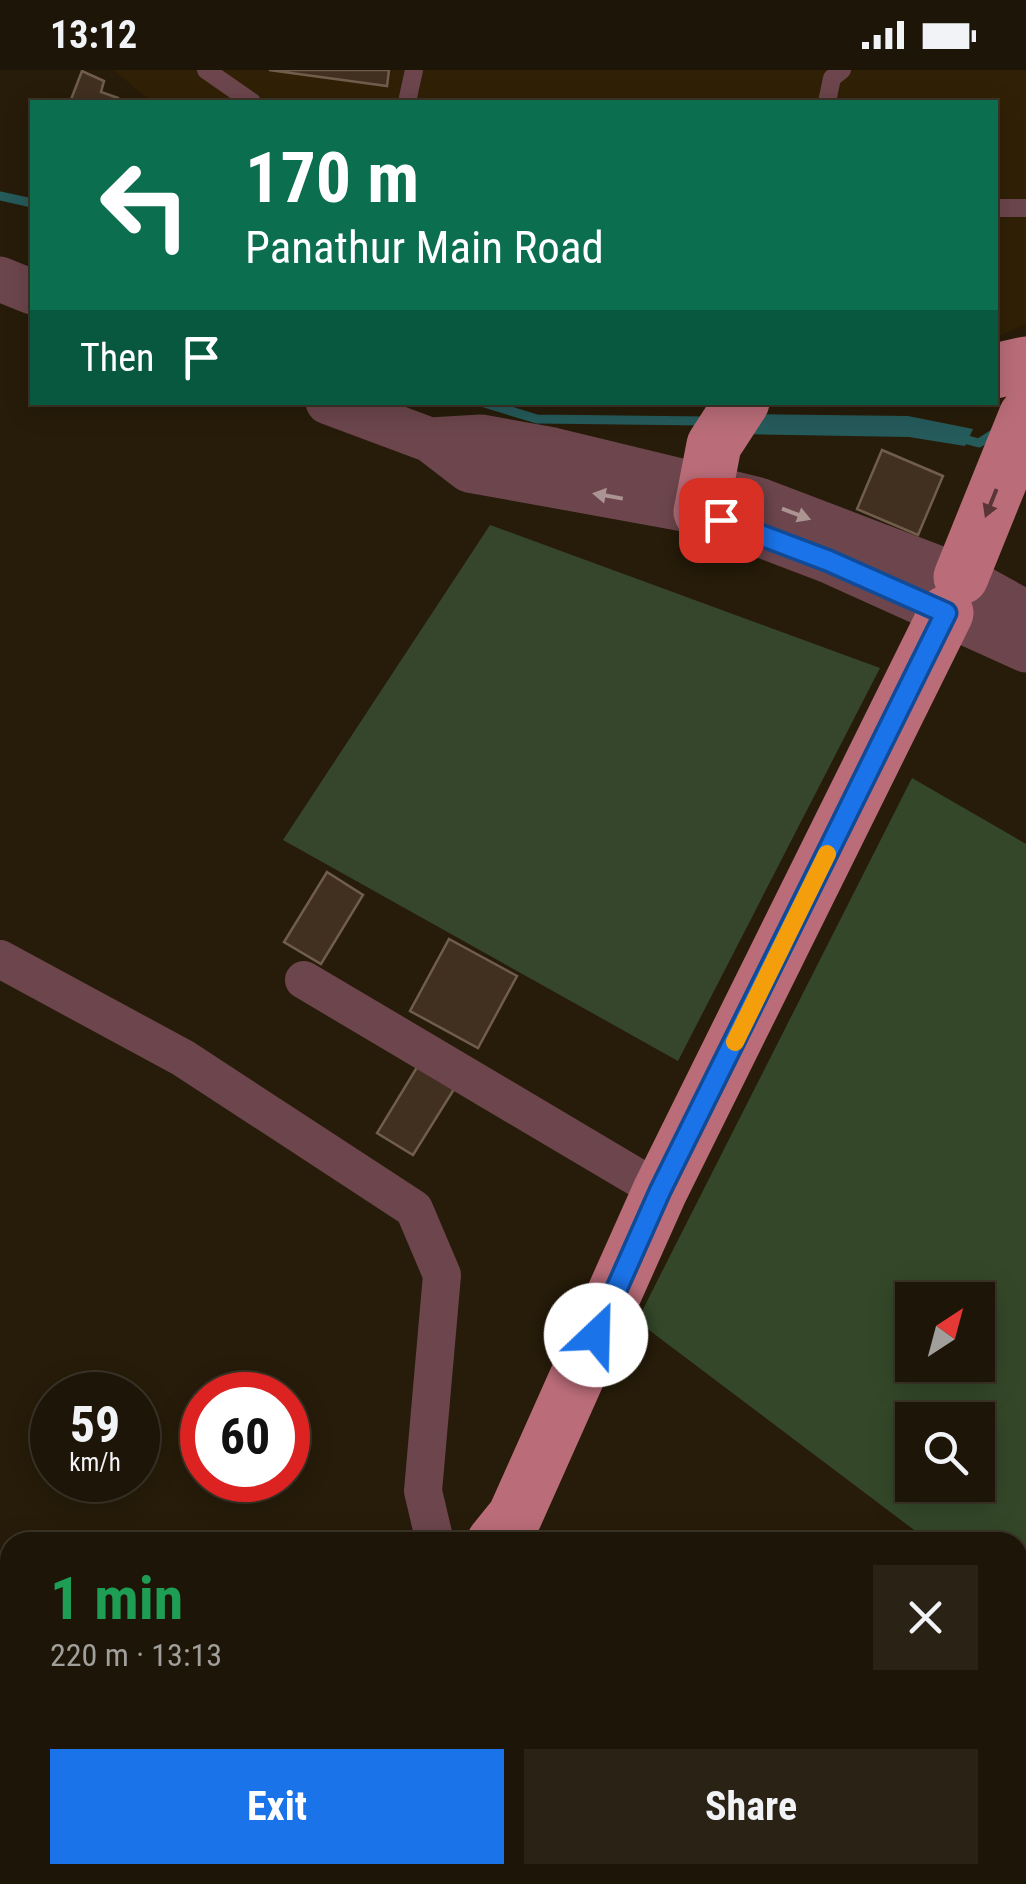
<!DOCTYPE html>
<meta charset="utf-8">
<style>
:root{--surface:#1d1507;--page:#2a2215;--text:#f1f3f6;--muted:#a09f9b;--line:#3b3428;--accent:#1a73e8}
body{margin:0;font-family:"Roboto Condensed",sans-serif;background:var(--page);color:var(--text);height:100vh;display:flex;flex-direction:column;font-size:38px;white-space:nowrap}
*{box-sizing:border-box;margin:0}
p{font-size:32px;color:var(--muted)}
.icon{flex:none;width:55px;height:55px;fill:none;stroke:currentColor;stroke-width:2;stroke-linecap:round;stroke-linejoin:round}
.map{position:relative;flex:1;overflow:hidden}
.details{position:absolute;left:0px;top:1462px;width:1028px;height:352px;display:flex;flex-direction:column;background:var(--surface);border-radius:30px 30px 0 0;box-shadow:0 5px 25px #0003,0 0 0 2px var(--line)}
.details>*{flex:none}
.top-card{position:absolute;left:30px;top:30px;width:968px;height:305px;border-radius:0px;box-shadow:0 5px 25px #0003,0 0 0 2px var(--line);background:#0b6e4f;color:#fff;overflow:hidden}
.needle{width:65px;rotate:36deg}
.tools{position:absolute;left:895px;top:1212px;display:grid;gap:20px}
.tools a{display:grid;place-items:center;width:100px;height:100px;border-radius:0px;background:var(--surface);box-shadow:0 5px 25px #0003,0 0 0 2px var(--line);font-size:50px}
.speed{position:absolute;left:30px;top:1302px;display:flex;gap:20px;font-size:50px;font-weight:700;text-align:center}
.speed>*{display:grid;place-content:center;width:130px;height:130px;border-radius:50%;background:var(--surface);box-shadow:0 5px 25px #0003,0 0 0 2px var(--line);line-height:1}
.speed small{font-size:25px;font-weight:400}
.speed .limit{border:15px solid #d22;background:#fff;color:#111}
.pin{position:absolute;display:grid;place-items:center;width:85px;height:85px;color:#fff;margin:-42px;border-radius:20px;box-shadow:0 5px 15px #0006}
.me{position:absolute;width:110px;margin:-55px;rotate:24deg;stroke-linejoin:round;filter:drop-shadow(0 0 8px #0008)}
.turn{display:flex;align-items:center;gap:35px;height:210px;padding:0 50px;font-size:45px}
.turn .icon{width:130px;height:130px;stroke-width:2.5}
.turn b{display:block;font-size:70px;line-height:85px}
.then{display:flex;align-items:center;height:95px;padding:0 50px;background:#0003;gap:20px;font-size:38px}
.round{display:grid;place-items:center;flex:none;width:105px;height:105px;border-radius:0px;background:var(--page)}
.overview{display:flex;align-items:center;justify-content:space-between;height:170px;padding:0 50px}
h1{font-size:60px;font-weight:700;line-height:75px;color:#1e9e55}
.primary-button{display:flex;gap:20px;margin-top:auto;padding:20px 50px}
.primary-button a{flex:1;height:115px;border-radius:0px;background:var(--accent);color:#fff;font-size:40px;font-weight:700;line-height:115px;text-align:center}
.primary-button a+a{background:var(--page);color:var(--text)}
.status{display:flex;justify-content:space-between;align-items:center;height:70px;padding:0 50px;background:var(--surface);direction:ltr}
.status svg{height:28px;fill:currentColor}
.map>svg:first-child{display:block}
.built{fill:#302106}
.green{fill:#36462d}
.forest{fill:#344829;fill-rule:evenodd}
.water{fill:#265b5b}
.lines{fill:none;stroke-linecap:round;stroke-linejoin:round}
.stream{stroke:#265b5b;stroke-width:9}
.building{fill:#413020;stroke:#705d4c;stroke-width:2.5}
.service{stroke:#6c464c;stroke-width:18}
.minor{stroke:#6c464c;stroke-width:38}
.tertiary{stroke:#6c464c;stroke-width:45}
.primary{stroke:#ba6d79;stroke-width:55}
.oneway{fill:#ac9492}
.oneway2{fill:#5a3538}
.route-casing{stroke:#114b97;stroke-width:25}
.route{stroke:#1a73e8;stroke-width:18}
.slow{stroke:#f59e0b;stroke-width:18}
</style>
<div class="status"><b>13:12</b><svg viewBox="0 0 49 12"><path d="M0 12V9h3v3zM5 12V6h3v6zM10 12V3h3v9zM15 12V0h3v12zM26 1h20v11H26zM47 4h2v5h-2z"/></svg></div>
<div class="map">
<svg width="1026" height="1814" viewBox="0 0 1026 1814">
<rect width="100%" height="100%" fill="#271c09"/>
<path class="built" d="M113 0H1026V254L995 268V32H152Z"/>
<path class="green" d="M490 455 880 598 678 991 283 770Z
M1018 1738 1026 1743V1814H477L463 1805H1018Z"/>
<path class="forest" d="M912 708 1026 774V1545L1018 1539V1472H930L637 1251ZM912 1230H978V1295H912ZM912 1350H978V1415H912Z"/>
<path class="water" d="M748 344 908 346 973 359 965 376 909 367 738 364Z"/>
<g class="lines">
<path class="stream" d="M0 126 32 133
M481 332 537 349 706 351
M960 368 979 373 996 362"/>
</g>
<path class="building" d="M269 0H389L387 16Z
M82 1 104 11 101 22 118 28V32H70Z
M882 380 943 406 918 465 857 439Z
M327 802 363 825 321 894 284 872Z
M449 869 517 906 478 978 410 941Z
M419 994 456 1016 413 1085 377 1063Z"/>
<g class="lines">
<path class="service" d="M206 0 252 32
M407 32 414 0
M827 32 832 8 842 0
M995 138H1026"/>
<path class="minor" d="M0 889 183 988 414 1139 442 1205 423 1421 435 1472
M304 910 660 1121"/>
<path class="tertiary" d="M0 209 32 222
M328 332 430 370 469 400 701 442 829 491 1026 580
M430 370 481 367 553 380 759 430 961 507 1026 543"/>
<path class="primary" d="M995 301 1026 294
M701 442 714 375 742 332
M961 507 1026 346
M494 1472 515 1446 660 1121 946 543
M326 1814 330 1805
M384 1814 388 1805"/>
</g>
<defs><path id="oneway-solid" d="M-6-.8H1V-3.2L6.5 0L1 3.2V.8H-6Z" transform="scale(2.5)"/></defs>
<g class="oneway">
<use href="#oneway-solid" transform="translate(608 426) rotate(-170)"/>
<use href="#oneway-solid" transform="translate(796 444) rotate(21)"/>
</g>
<use class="oneway2" href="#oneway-solid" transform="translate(991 433) rotate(112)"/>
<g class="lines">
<defs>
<path id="route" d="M596 1265 660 1121 946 543 829 491 721 450"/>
</defs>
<use href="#route" class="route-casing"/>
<use href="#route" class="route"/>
<path class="slow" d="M735 972 827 784"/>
</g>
</svg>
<div class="tools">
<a><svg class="needle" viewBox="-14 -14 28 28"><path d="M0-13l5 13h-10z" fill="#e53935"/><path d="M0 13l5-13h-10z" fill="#a09f9b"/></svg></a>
<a><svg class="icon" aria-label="search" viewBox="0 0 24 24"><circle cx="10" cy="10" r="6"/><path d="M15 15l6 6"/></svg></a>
</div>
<div class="speed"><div>59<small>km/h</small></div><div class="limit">60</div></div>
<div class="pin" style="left:721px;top:450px;background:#d93025"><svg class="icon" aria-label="arrive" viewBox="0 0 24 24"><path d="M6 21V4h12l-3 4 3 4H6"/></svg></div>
<svg class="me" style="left:596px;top:1265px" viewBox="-20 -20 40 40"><circle r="19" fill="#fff"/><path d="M0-13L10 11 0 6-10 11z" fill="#1a73e8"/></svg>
<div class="top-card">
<div class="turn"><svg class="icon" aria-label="left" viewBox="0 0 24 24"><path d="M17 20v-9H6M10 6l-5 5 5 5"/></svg><div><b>170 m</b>Panathur Main Road</div></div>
<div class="then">Then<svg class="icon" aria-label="arrive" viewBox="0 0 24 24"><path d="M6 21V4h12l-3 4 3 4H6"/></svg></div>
</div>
<section class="details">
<div class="overview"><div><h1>1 min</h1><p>220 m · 13:13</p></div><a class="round"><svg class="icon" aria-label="close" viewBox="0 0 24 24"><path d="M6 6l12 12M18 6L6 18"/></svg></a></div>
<div class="primary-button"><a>Exit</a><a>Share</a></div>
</section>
</div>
